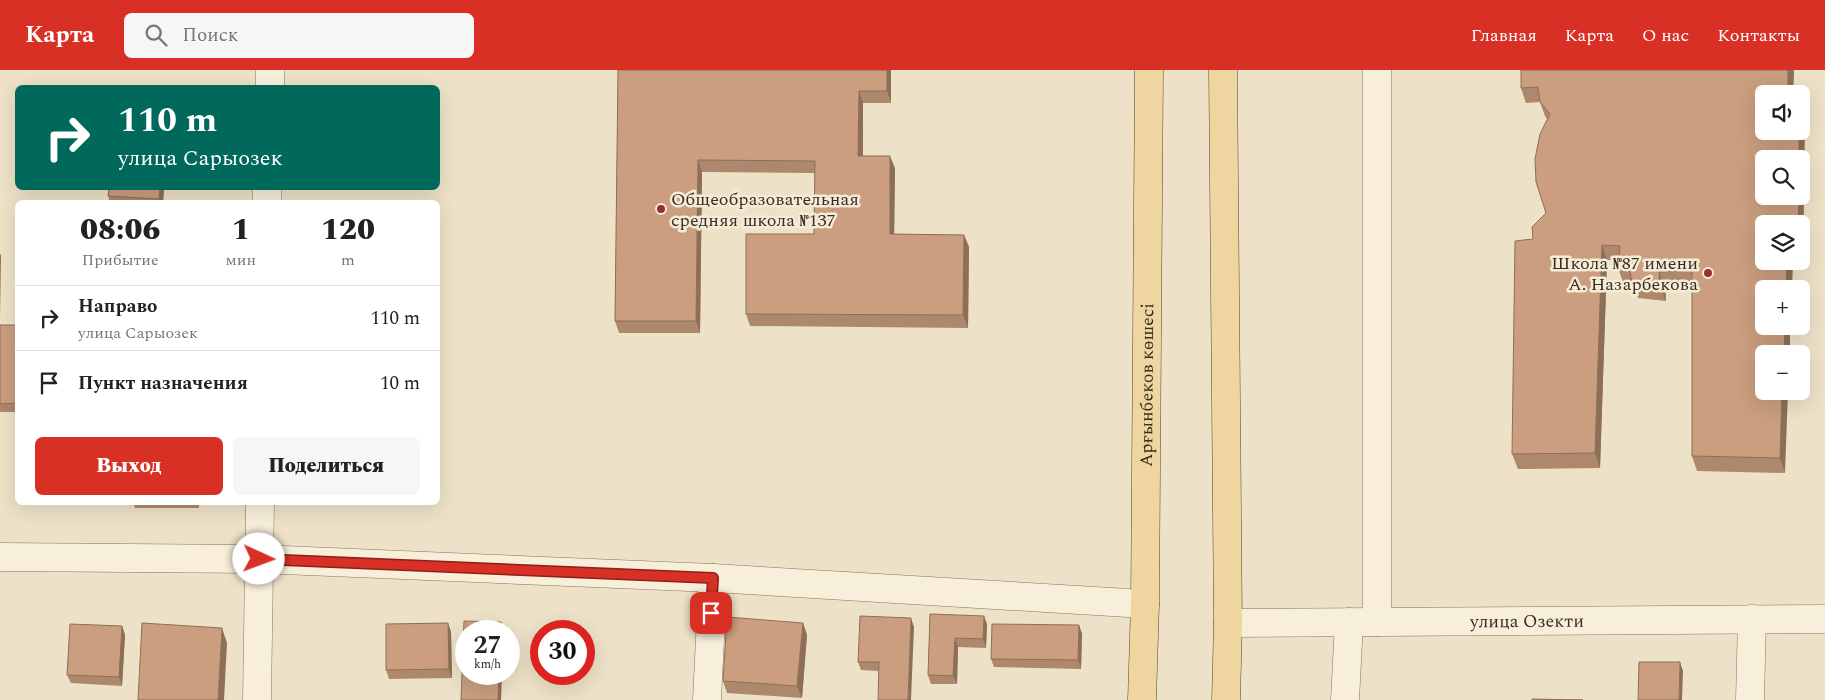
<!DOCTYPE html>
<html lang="ru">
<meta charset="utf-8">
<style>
:root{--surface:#fff;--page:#f6f6f6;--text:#222;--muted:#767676;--line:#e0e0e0;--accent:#d93025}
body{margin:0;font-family:Spectral,serif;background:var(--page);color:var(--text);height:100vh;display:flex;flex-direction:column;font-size:19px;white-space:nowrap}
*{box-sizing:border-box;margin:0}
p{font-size:16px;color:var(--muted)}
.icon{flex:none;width:28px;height:28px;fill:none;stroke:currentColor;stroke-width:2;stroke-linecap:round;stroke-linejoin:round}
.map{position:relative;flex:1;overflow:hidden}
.details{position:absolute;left:15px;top:130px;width:425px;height:305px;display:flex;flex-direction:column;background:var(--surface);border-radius:8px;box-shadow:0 5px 20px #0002}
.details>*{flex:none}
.hud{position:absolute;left:15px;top:15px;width:425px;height:105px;border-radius:8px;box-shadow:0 5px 20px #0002;background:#00695c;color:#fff;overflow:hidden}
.tools{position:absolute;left:1755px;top:15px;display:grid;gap:10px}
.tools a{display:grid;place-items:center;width:55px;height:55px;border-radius:8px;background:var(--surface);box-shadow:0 5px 20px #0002;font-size:25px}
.speed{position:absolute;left:455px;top:550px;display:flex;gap:10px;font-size:25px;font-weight:700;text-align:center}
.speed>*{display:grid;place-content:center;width:65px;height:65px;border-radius:50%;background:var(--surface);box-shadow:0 5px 20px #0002;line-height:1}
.speed small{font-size:12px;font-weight:400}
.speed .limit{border:8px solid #d22;background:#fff;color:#111}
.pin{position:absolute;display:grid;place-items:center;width:42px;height:42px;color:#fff;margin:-21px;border-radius:10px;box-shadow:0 2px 8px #0006}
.me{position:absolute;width:55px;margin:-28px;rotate:92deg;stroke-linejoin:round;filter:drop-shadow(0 0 4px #0008)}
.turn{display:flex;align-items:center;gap:18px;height:105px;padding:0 20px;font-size:22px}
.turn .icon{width:65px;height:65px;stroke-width:2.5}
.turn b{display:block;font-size:35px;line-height:42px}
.eta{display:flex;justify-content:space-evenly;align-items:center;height:85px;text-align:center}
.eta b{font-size:30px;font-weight:800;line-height:35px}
.action{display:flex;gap:10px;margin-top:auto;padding:10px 20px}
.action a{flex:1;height:58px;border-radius:8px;background:var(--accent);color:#fff;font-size:20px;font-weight:800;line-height:58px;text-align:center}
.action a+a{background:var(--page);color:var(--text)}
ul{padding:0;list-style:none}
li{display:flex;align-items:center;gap:15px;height:65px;padding:0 20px;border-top:1px solid var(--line)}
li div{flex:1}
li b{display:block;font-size:19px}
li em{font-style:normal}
header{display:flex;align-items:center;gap:30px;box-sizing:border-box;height:70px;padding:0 25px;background:var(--accent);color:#fff}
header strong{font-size:24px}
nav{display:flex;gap:28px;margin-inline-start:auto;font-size:18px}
.search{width:350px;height:45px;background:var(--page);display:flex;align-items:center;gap:12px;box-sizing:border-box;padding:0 18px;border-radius:8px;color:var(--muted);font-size:19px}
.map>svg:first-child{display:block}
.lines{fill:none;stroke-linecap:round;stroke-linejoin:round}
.minor-casing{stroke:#89745d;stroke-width:29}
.major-casing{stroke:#574331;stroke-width:29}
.minor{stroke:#f8efdb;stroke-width:28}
.major{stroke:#efd6a1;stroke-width:28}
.wall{fill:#ae886c;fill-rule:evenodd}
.shaded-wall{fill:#8d6f58}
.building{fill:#ca9e7e;stroke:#8d6f58}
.route-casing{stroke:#8d1f18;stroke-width:12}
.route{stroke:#d93025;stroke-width:9}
.poi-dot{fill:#962f30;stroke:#f5ecd7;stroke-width:2}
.labels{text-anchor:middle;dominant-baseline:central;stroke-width:5;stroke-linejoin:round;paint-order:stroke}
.poi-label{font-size:18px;fill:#3a2c20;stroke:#f5ecd7;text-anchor:start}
.street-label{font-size:18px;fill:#3a2c20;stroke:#f5ecd7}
</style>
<header>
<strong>Карта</strong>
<div class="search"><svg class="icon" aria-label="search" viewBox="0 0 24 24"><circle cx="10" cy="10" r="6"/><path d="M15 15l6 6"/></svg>Поиск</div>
<nav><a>Главная</a><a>Карта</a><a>О нас</a><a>Контакты</a></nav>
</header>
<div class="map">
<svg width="1825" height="630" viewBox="0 0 1825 630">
<rect width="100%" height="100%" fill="#ede2c7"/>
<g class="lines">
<defs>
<g id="minor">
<path d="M1377 0V552"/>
<path d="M270 18V0"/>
<path d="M267 132V118"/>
<path d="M0 487 259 489 713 508 1145 534"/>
<path id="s1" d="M1228 553 1825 549"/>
<path d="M257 630 260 432"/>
<path d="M707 630 713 508"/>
<path d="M1345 630 1349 552"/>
<path d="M1750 630 1752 549"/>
</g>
<g id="major">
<path d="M1223 0 1228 553 1226 630"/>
<path id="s2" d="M1142 630 1145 534 1149 0"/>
</g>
</defs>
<use href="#minor" class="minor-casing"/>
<use href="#major" class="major-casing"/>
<use href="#minor" class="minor"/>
<use href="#major" class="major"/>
</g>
<path class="wall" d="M618 0H891V33H863V86L895 98 894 164 964 165 969 177 968 258 750 256 746 244 814 164 815 103 702 102 700 263H619L615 251Z
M1521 0H1794L1793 20 1805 34 1803 194 1793 192 1764 256H1790V284H1764L1785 403 1697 401 1692 386V216L1665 217 1666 231 1638 228 1633 215 1623 212 1618 198V190H1607L1600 398 1518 399 1512 384 1533 169 1546 143 1547 49 1545 46 1540 32 1526 33 1521 18ZM1801 154V191H1764Z
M109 118H164L163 132H110L108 126Z
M0 255H18V342H0Z
M133 432H199V438H135Z
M930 544 987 554 986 578 958 577 957 614H931L928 605Z
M448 553 451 562 452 608 389 609 386 600Z
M803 553 807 565 802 628 727 623 723 611Z
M1079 555 1082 564 1081 599 994 597 991 589Z
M122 556 125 565 122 616 71 613 67 605Z
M914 557 878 601 861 600 858 592Z"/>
<path class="shaded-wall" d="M887 0H891V33L887 21Z
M1788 0H1794L1793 24 1788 20Z
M1800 20 1805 34 1803 194 1801 188V154H1798L1799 126H1801V89H1799V61H1801V24H1800Z
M859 21 863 33V98L858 86Z
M890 86 895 98 894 176 890 164Z
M698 90 702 102 700 263 696 251Z
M160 118H164L163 132H160L159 129Z
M964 165 969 177 968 258 963 245Z
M1602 175 1607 190 1600 398 1595 383Z
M0 184 1 185 0 248Z
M1787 191H1792L1793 192 1792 219H1786Z
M1659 202 1665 217 1666 231 1660 217Z
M1785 256H1790V284H1784Z
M1782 321H1788L1785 403 1780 388Z
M984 546 987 554 986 578 983 569Z
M911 548 914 557 911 630H908Z
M501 552 504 561H500Z
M448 553 451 562 452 608 449 599Z
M803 553 807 565 802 628 797 616Z
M1079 555 1082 564 1081 599 1078 590Z
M122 556 125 565 122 616 119 607Z
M222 558 227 573 224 630H218Z
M955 568 958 577 957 614 953 606Z
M1680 592 1683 601 1682 630H1679Z
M499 604H502L501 630H498Z"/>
<path class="building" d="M618 0H887V21H859L858 86H890V164L964 165 963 245 746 244V164H814L815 91 698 90 696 251H615Z
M1521 0H1788V20H1800V24H1764V61H1799V89H1764V126H1799L1798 154H1764V191H1787L1786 219H1764V256H1785L1784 284H1764V321H1782L1780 388 1692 386V201L1659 202 1660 217 1632 213 1630 201 1618 198 1620 176 1602 175 1595 383 1512 384 1515 171 1533 169 1532 157 1546 143 1536 112 1535 89 1540 64 1550 44 1540 32 1538 17 1521 18Z
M109 118H160L159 129 108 126Z
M0 255H18V333L0 334Z
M930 544 984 546 983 569 955 568 953 606 928 605Z
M860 546 911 548 908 630H878L879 592H858Z
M727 547 803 553 797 616 723 611Z
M464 551 501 552 500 561H466V604H499L498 630H461Z
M142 553 222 558 218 630H138Z
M448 553 449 599 386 600V554Z
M70 554 122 556 119 607 67 605Z
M992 554 1079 555 1078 590 991 589Z
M1639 592H1680L1679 630H1638Z
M1532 629 1583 630H1532Z"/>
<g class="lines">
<defs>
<path id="route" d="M259 489 713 508 711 543"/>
</defs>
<use href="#route" class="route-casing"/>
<use href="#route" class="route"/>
</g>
<g class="poi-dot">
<circle cx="661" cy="139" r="5"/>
<circle cx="1708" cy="203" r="5"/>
</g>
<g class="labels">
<g class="poi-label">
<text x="671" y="129">Общеобразовательная<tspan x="671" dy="21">средняя школа №137</tspan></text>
<text x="1698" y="193" text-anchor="end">Школа №87 имени<tspan x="1698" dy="21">А. Назарбекова</tspan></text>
</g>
<g class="street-label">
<text stroke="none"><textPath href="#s2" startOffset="315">Арғынбеков көшесі</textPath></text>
<text stroke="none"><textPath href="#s1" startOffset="299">улица Озекти</textPath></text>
</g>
</g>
</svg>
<div class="tools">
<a><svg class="icon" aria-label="sound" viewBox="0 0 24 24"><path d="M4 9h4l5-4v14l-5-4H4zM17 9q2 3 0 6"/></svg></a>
<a><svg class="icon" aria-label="search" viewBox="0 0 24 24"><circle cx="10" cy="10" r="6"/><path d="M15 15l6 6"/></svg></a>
<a><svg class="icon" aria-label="layers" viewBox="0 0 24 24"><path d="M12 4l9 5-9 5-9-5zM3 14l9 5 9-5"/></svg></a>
<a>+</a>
<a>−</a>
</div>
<div class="speed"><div>27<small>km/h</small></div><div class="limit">30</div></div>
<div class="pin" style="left:711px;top:543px;background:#d93025"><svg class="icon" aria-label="arrive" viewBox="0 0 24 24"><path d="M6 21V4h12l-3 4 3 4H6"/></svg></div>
<svg class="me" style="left:259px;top:489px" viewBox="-20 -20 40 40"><circle r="19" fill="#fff"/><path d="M0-13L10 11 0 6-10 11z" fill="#d93025"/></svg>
<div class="hud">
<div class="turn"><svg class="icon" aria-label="right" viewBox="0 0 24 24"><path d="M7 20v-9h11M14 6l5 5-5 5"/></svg><div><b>110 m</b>улица Сарыозек</div></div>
</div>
<section class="details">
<div class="eta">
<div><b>08:06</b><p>Прибытие</p></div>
<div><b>1</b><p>мин</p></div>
<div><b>120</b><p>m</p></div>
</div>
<ul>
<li><svg class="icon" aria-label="right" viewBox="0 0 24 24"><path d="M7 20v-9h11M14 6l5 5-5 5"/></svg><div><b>Направо</b><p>улица Сарыозек</p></div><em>110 m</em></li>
<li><svg class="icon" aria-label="arrive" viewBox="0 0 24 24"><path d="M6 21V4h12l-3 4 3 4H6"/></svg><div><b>Пункт назначения</b></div><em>10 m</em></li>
</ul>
<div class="action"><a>Выход</a><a>Поделиться</a></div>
</section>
</div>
